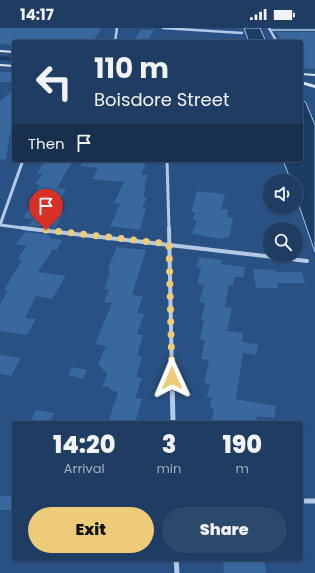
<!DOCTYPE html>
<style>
:root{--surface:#1f3d62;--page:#2c486b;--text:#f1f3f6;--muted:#a1aebe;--line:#3c5677;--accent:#eecb79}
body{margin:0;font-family:Poppins,sans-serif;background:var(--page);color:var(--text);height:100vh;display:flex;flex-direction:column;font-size:15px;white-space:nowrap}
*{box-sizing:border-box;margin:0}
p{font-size:13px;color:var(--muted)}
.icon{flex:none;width:22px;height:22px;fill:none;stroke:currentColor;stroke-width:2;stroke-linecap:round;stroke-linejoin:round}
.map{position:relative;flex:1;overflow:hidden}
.panel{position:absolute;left:12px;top:393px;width:291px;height:140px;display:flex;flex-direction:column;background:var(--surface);border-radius:4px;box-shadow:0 1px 3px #0004,0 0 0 1px var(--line)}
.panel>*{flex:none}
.top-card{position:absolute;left:12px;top:12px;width:291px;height:122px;border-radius:4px;box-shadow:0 1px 3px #0004,0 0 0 1px var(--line);background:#1f3d62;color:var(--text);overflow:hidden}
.controls{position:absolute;left:263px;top:146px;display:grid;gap:8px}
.controls a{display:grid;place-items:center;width:40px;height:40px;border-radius:50%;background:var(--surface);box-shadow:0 1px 3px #0004,0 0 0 1px var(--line);font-size:20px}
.pin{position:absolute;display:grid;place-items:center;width:34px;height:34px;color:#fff;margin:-41px -17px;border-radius:50% 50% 50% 0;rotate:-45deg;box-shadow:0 0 4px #0007}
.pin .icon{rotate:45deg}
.me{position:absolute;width:44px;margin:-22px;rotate:359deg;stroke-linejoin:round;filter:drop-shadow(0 0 3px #0008)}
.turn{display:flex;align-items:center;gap:14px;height:84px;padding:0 16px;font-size:18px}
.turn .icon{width:52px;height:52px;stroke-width:2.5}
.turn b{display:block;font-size:28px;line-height:34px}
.then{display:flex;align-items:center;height:38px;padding:0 16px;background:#0003;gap:8px;font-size:15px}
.eta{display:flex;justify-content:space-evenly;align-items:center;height:68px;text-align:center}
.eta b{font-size:24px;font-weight:800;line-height:28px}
.action{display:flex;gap:8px;margin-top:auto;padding:8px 16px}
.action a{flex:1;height:46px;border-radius:24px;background:var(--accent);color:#111;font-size:16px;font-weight:800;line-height:46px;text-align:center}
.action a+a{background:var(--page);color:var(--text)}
.status{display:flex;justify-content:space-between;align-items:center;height:28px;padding:0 20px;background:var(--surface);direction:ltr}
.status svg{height:11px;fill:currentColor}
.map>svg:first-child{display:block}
.water{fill:#1d3c64;stroke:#a7c5e7}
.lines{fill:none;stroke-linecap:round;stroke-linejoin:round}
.canal{fill:#1d3c64;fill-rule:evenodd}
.building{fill:#39689f}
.service{stroke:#b2cae6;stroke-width:1.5}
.minor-far3{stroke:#b2cae6;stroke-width:2.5}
.minor-far2{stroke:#b2cae6;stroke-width:3}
.minor-far1{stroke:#b2cae6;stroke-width:4}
.minor{stroke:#b2cae6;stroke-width:5}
.secondary{fill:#dbe7f6;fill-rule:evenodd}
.route{stroke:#eecb79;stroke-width:7;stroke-dasharray:0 12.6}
</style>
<div class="status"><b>14:17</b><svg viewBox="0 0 49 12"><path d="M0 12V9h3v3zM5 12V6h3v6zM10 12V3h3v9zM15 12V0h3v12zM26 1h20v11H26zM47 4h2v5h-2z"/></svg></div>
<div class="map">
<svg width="315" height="545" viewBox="0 0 315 545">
<rect width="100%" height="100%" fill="#295183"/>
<path class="water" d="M244 0H260L266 14H249Z
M301 70 306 75 315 97V224L296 169V153H291L283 132H301Z"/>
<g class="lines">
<path class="canal" d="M0 28 14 29V33L0 32Z"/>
</g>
<path class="building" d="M0 0H101L98 3H100L92 14 51 11 50 14H14V17L0 16Z
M141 2H154L147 14H133Z
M276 4H315V41L301 40V14H282Z
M0 44H14V54H0Z
M14 61V100L10 105 6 132 0 131V73Z
M46 132H73L57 160 66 161 59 172 63 173 56 184 64 185 55 200 29 197 33 191 23 190 33 175 30 174 36 168 33 167 40 157 35 156 43 146 37 145Z
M81 132H146L144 136H146L141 147H148L144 157H146L144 161H146L143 169H147L142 180H146L140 202 110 198 120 176 114 175 124 154 92 151 98 140 81 138Z
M197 163 225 166 221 181 228 182 227 189 233 190 229 210 224 209 223 211 192 206 197 192H193L195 184H191Z
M25 204 51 207 49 210 62 212 57 222 53 221 38 244 66 248 52 271 36 268 25 290 36 291 27 307 0 303V276L8 263 4 262 22 232 17 231 27 218 16 216Z
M117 219 146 222 132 267 143 268 137 285 144 286 137 306 143 307 137 328 142 329 136 349 142 350 135 370 142 371 135 395H108L118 364 112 363V362L109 361 110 359 102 358 107 346 98 336 106 318 95 316 112 275 104 274 109 262 104 261 110 245H108L110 241 108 240Z
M199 229 222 232 221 236 245 239 244 249H235L233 258 229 257 225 279 232 280 227 303 243 305 242 314 258 316 256 327 243 325 236 371 276 378 274 390 257 388 256 395H211L214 380H210L212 370 207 369 210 356 204 355 209 332 201 331 205 312 200 311 204 292H201L205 275 199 274 204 257 197 256 201 240 196 239Z
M253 241 275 242V244H302L305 255H277L278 260H256Z
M0 327 21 330 11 348 0 346Z
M72 339 87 342 83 351 68 347Z
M36 382 54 385 49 395H30Z
M0 468H14V482H0Z
M223 531H264L266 545H224Z"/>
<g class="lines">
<path class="service" d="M270 2H315"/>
<path class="minor-far3" d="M163 0 242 5
M269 0 277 14
M115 14 117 0"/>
<path class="minor-far2" d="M167 132 169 201
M0 197 31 201
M0 197 23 132"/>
<path class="minor-far1" d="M23 200 307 233
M169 200 172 350"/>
<path class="minor" d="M172 349 173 395
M301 473H315
M176 531 177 545"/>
<path class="secondary" d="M0 22 14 23V25L0 24Z
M0 36 14 37V39L0 38Z
M301 45 315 46V48L301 47Z
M301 53 315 57V60L301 56Z"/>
</g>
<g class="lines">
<path class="route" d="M46 202 169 216 172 350"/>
</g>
</svg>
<div class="controls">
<a><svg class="icon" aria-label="sound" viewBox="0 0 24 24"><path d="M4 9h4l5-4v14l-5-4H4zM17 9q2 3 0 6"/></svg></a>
<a><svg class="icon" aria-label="search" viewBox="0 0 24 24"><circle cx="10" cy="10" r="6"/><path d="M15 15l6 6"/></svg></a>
</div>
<div class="pin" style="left:46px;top:202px;background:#d93025"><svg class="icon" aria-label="arrive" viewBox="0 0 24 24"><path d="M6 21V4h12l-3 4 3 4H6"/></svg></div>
<svg class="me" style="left:172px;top:350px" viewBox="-20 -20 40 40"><path d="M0-17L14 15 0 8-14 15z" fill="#eecb79" stroke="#fff" stroke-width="4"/></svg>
<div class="top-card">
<div class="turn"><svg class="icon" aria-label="left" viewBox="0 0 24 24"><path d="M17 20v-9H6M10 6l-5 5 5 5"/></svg><div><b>110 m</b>Boisdore Street</div></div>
<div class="then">Then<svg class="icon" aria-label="arrive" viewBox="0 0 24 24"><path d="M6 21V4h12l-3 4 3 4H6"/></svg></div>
</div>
<section class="panel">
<div class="eta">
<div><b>14:20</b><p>Arrival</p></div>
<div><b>3</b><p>min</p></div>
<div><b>190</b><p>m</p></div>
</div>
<div class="action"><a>Exit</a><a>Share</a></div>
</section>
</div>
